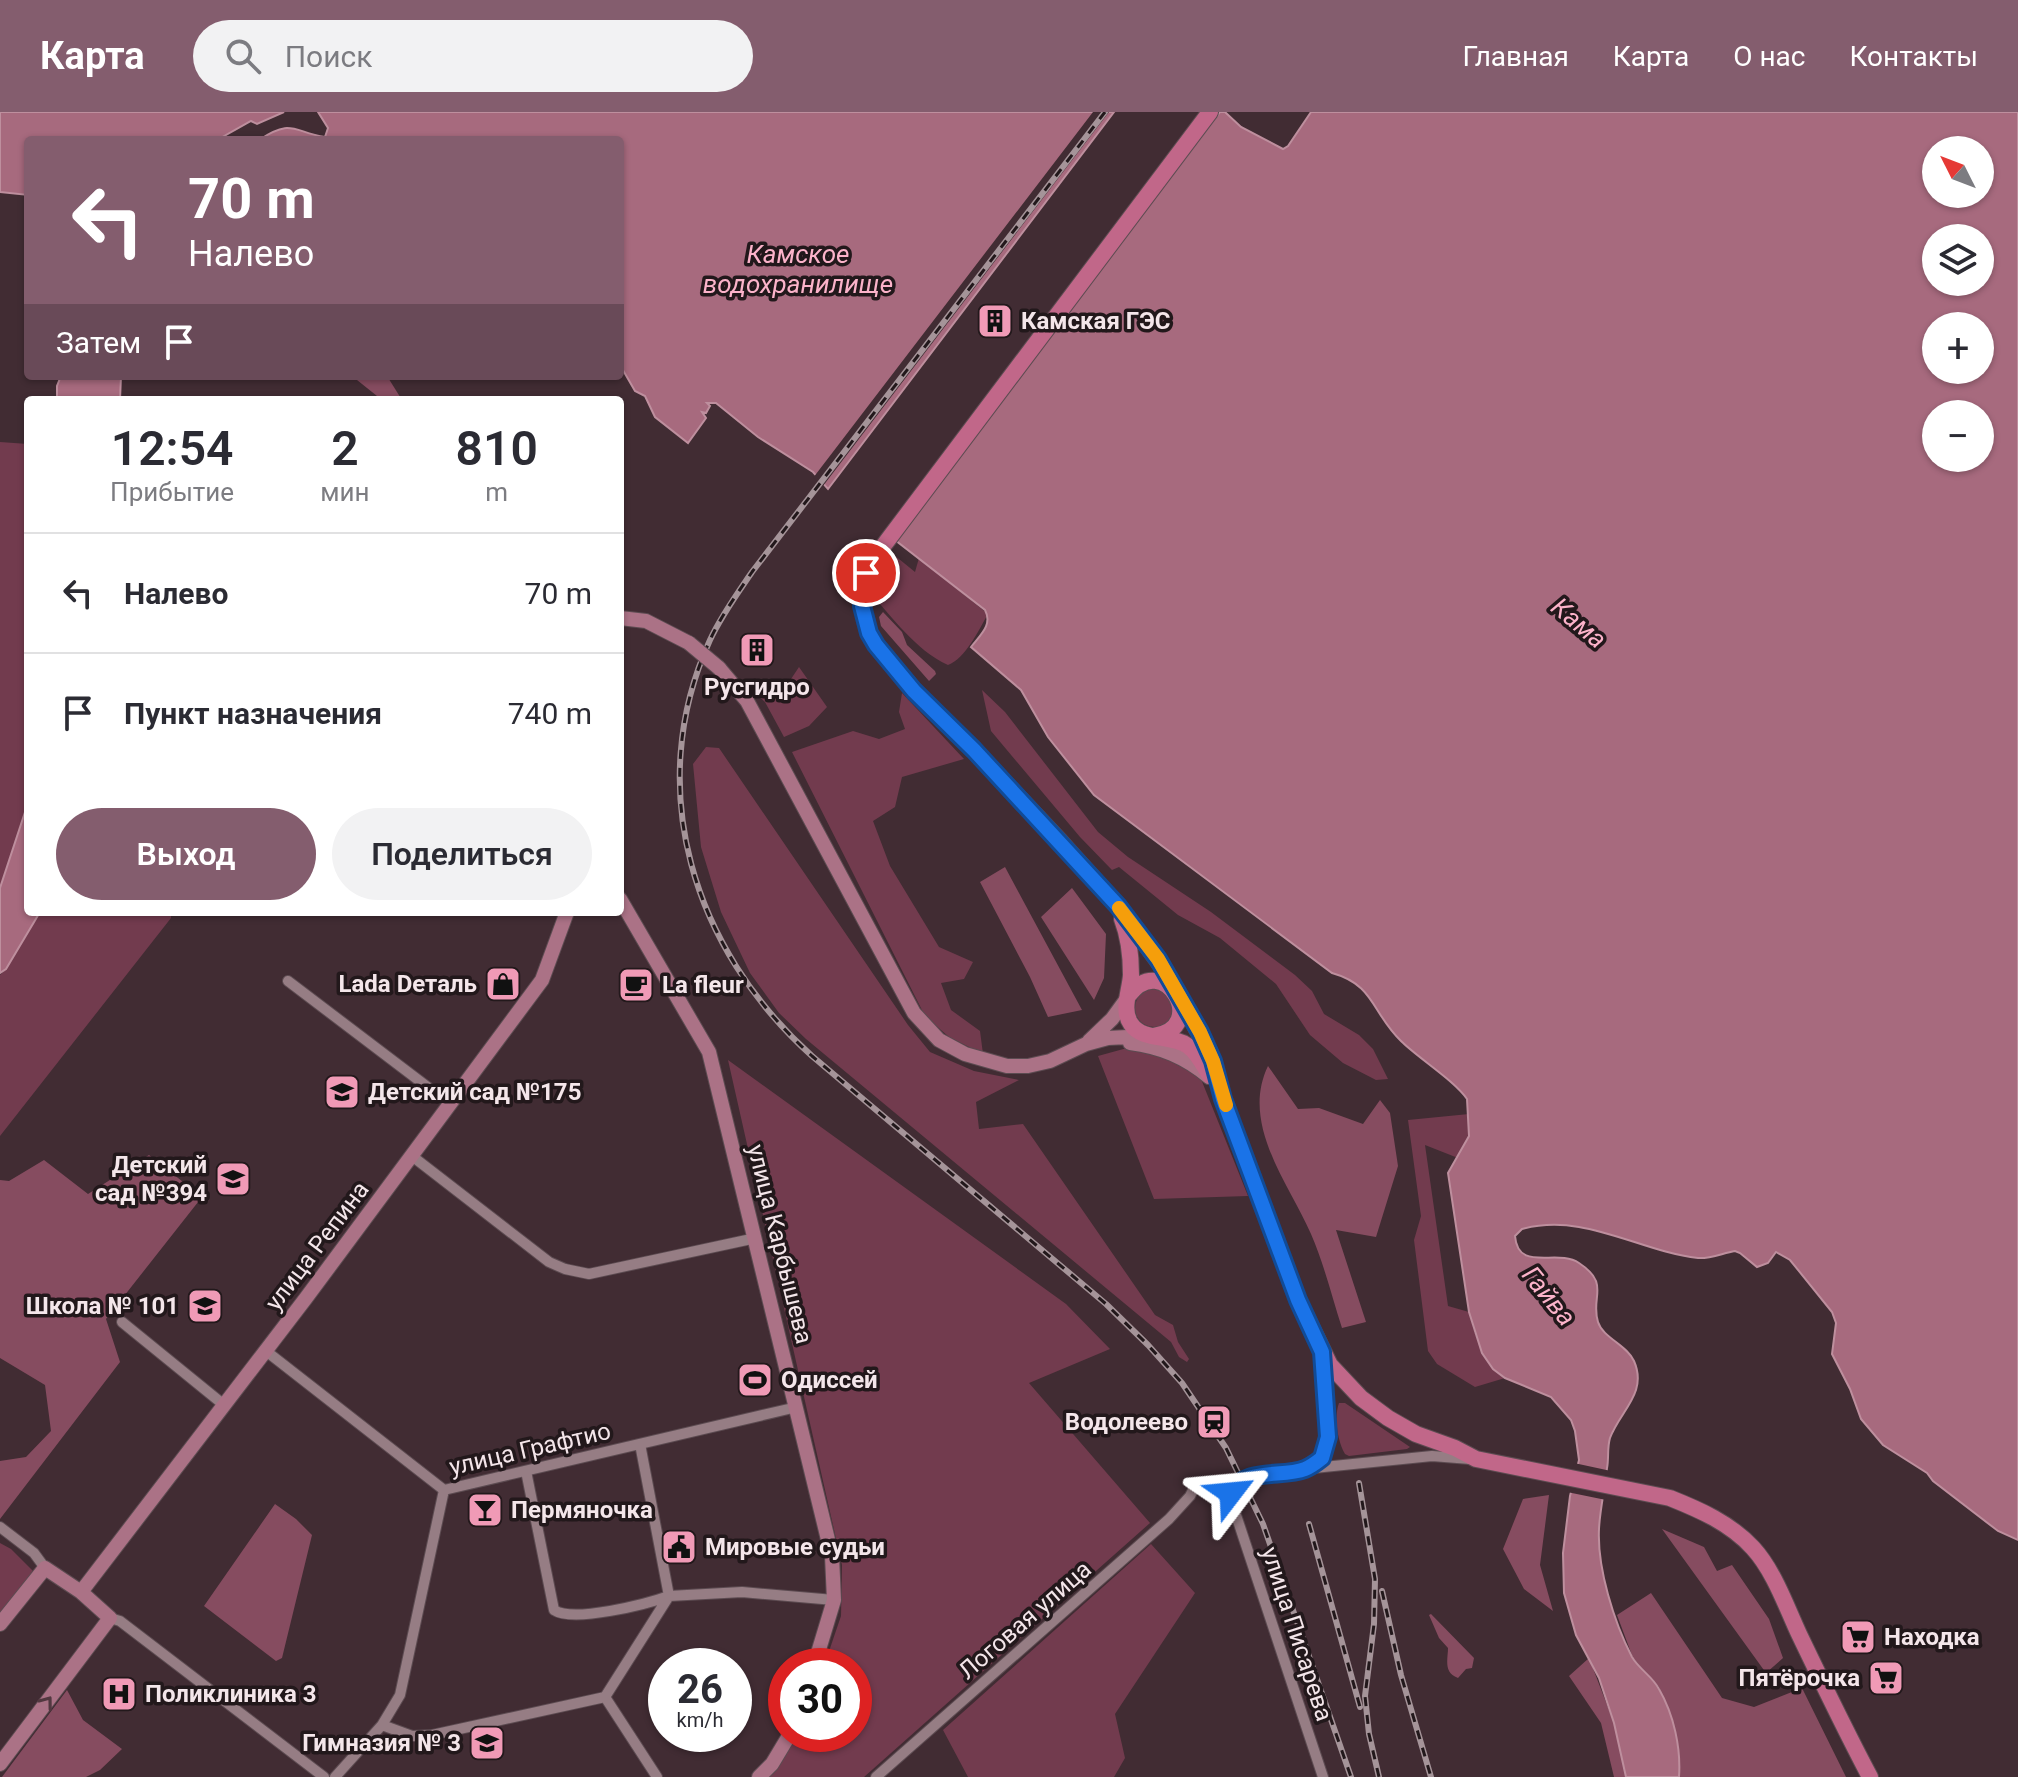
<!DOCTYPE html>
<html lang="ru">
<meta charset="utf-8">
<style>
:root{--surface:#fff;--page:#f2f2f3;--text:#2b2b33;--muted:#7c7c81;--line:#e1e1e2;--accent:#845d6e}
body{margin:0;font-family:Roboto,sans-serif;background:var(--page);color:var(--text);height:100vh;display:flex;flex-direction:column;font-size:30px;white-space:nowrap}
*{box-sizing:border-box;margin:0}
p{font-size:26px;color:var(--muted)}
.icon{flex:none;width:44px;height:44px;fill:none;stroke:currentColor;stroke-width:2;stroke-linecap:round;stroke-linejoin:round}
.map{position:relative;flex:1;overflow:hidden}
.side{position:absolute;left:24px;top:284px;width:600px;height:520px;display:flex;flex-direction:column;background:var(--surface);border-radius:8px;box-shadow:0 2px 6px #0004}
.side>*{flex:none}
.guide{position:absolute;left:24px;top:24px;width:600px;height:244px;border-radius:8px;box-shadow:0 2px 6px #0004;background:#845d6e;color:#fff;overflow:hidden}
.needle{width:52px;rotate:312deg}
.controls{position:absolute;left:1922px;top:24px;display:grid;gap:16px}
.controls a{display:grid;place-items:center;width:72px;height:72px;border-radius:50%;background:var(--surface);box-shadow:0 2px 6px #0004;font-size:40px}
.speed{position:absolute;left:648px;top:1536px;display:flex;gap:16px;font-size:40px;font-weight:700;text-align:center}
.speed>*{display:grid;place-content:center;width:104px;height:104px;border-radius:50%;background:var(--surface);box-shadow:0 2px 6px #0004;line-height:1}
.speed small{font-size:20px;font-weight:400}
.speed .limit{border:12px solid #d22;background:#fff;color:#111}
.pin{position:absolute;display:grid;place-items:center;width:68px;height:68px;color:#fff;margin:-34px;border:4px solid #fff;border-radius:50%;box-shadow:0 2px 8px #0007}
.me{position:absolute;width:88px;margin:-44px;rotate:61deg;stroke-linejoin:round;filter:drop-shadow(0 0 6px #0008)}
.turn{display:flex;align-items:center;gap:28px;height:168px;padding:0 32px;font-size:36px}
.turn .icon{width:104px;height:104px;stroke-width:2.5}
.turn b{display:block;font-size:56px;line-height:68px}
.then{display:flex;align-items:center;height:76px;padding:0 32px;background:#0003;gap:16px;font-size:30px}
.eta{display:flex;justify-content:space-evenly;align-items:center;height:136px;text-align:center}
.eta b{font-size:48px;font-weight:600;line-height:56px}
.button{display:flex;gap:16px;margin-top:auto;padding:16px 32px}
.button a{flex:1;height:92px;border-radius:48px;background:var(--accent);color:#fff;font-size:32px;font-weight:600;line-height:92px;text-align:center}
.button a+a{background:var(--page);color:var(--text)}
ul{padding:0;list-style:none}
li{display:flex;align-items:center;gap:24px;height:120px;padding:0 32px;border-top:2px solid var(--line)}
li div{flex:1}
li b{display:block;font-size:30px}
li em{font-style:normal}
header{display:flex;align-items:center;gap:48px;box-sizing:border-box;height:112px;padding:0 40px;background:var(--accent);color:#fff}
header strong{font-size:38px}
nav{display:flex;gap:44px;margin-inline-start:auto;font-size:28px}
.search{width:560px;height:72px;background:var(--page);display:flex;align-items:center;gap:20px;box-sizing:border-box;padding:0 28px;border-radius:44px;color:var(--muted);font-size:30px}
.map>svg:first-child{display:block}
.green{fill:#723b4e}
.forest{fill:#864c60}
.water{fill:#a76a7e;stroke:#be8f9e;stroke-width:2;fill-rule:evenodd}
.pier{fill:#412c33}
.lines{fill:none;stroke-linecap:round;stroke-linejoin:round}
.street-casing{stroke:#5c4b51;stroke-width:12}
.secondary-casing{stroke:#5c4b51;stroke-width:16}
.primary-casing{stroke:#5c4b51;stroke-width:18}
.street{stroke:#967d84;stroke-width:10}
.secondary{stroke:#ab7286;stroke-width:14}
.primary{stroke:#c16789;stroke-width:16}
.rail-casing{stroke:#a59499;stroke-width:6}
.rail{stroke:#22181b;stroke-width:3;stroke-dasharray:9;stroke-linecap:butt}
.secondary-bridge-casing{stroke:#5c4b51;stroke-width:16;stroke-linecap:butt}
.secondary-bridge{stroke:#ab7286;stroke-width:14}
.oneway{stroke:#523840}
.route-casing{stroke:#114b97;stroke-width:20}
.route{stroke:#1a73e8;stroke-width:14}
.slow{stroke:#f59e0b;stroke-width:14}
.labels{text-anchor:middle;dominant-baseline:central;stroke-width:7;stroke-linejoin:round;paint-order:stroke}
.poi-label{font-size:24px;font-weight:bold;fill:#f4e6ea;stroke:#22181b;text-anchor:start}
.street-label{font-size:24px;fill:#f4e6ea;stroke:#22181b}
.water-label{font-size:26px;font-style:italic;fill:#fcb3ca;stroke:#22181b}
</style>
<header>
<strong>Карта</strong>
<div class="search"><svg class="icon" aria-label="search" viewBox="0 0 24 24"><circle cx="10" cy="10" r="6"/><path d="M15 15l6 6"/></svg>Поиск</div>
<nav><a>Главная</a><a>Карта</a><a>О нас</a><a>Контакты</a></nav>
</header>
<div class="map">
<svg width="2018" height="1665" viewBox="0 0 2018 1665">
<rect width="100%" height="100%" fill="#412c33"/>
<path class="green" d="M0 330 28 332V691L0 776Z
M888 438 915 460 919 446 988 502C978 519 966 546 948 553 915 538 892 504 868 479L872 460Z
M799 555 827 595 809 614 784 625 765 590 744 570 787 573Z
M982 578 1005 600 1098 720 1128 745 1211 800 1295 863 1312 879 1324 902 1359 923 1373 937 1388 967 1376 968 1343 951 1310 923 1276 872 1220 826 1178 803 1119 755 1112 758 1080 725 991 619Z
M902 581 964 647 902 665 895 695 873 709 890 754 939 835 973 850 964 867 941 871 951 898 980 919 983 942 949 925 925 904 792 640 853 619 879 627 905 617 899 600Z
M706 635 719 636 908 913 930 940 974 959 1019 968 976 990 979 1017 1023 1012 1155 1203 1173 1213 1178 1230 1189 1247 1187 1250 1179 1245 1171 1230 806 927 779 901 750 861 721 800 701 735 693 652Z
M40 800H171V806L0 1024V863L6 857Z
M1135 896a19 19 0 1 1 38 0a19 19 0 1 1-38 0Z
M1127 936 1178 949 1201 967 1248 1084 1154 1087 1098 944Z
M728 948 1066 1192 1110 1237 1029 1271 1150 1411 864 1665H769L800 1622H854V1554H824L841 1504 842 1453Z
M1469 1002V1024L1458 1046 1425 1033 1448 1194 1469 1200C1476 1226 1482 1249 1505 1266L1475 1275 1437 1252 1428 1239 1414 1128 1421 1104 1408 1008Z
M1339 1291H1345L1410 1335 1407 1337 1349 1344 1345 1342C1337 1329 1334 1304 1339 1291Z
M0 1431 11 1437 34 1460 0 1503Z
M1151 1432 1195 1481 1115 1602 1125 1646 1114 1665H968L943 1618Z"/>
<path class="forest" d="M352 264H387L402 288H382Z
M883 500 902 520 907 533 935 559 936 562 929 569 881 514 879 505Z
M1005 755 1082 898 1048 905 1030 865 980 770Z
M1072 776 1106 822 1104 866 1094 888 1041 805Z
M1268 954 1298 997 1319 996 1363 1012 1380 988 1390 1001 1398 1054 1376 1125 1336 1118 1366 1210 1342 1216C1332 1185 1324 1152 1311 1122 1289 1072 1240 1012 1268 954Z
M149 1043 202 1085 106 1207 120 1250 0 1407V1349L26 1345 51 1319 45 1273 0 1246V1068L9 1069 44 1048 88 1082Z
M1549 1383 1540 1453 1553 1499 1524 1477 1503 1437 1523 1387Z
M275 1392 296 1407 312 1423 282 1546 276 1549 204 1494Z
M1662 1417 1704 1435 1717 1459 1732 1453 1769 1507 1783 1546 1766 1561Z
M1651 1481 1722 1586 1754 1595 1802 1576 1846 1665H1679L1678 1633 1669 1600 1659 1575 1633 1546 1617 1503Z
M1431 1502 1474 1546 1472 1556 1466 1557 1458 1566C1443 1561 1448 1547 1448 1536L1439 1526 1429 1503Z
M1589 1546 1614 1611 1626 1665H1614L1601 1611 1569 1564Z
M67 1578 83 1608 122 1637 100 1658 86 1665H2Z"/>
<path class="water" d="M0 0H284L257 12 251 9 217 28H28V83L0 80Z
M318 0H1114L828 377 813 360 758 325 716 291H707L710 294 706 301 702 300 706 306 688 331 655 305 645 284 635 279 620 253V28H259C292 6 293 20 325 25L328 16Z
M1220 0H1225L1241 15 1283 37 1288 34 1311 0H2018V1428L1998 1419 1933 1369 1927 1361 1883 1333 1861 1307 1850 1277 1832 1242 1836 1211 1832 1200 1790 1148 1776 1140 1768 1151 1757 1155 1740 1141 1735 1139C1723 1141 1710 1147 1698 1146 1638 1139 1584 1100 1522 1117L1515 1124C1518 1161 1557 1136 1579 1151 1611 1172 1590 1185 1598 1210 1603 1226 1627 1233 1634 1249 1648 1281 1620 1299 1610 1326 1607 1336 1609 1346 1607 1356 1605 1377 1600 1396 1599 1417 1597 1456 1614 1510 1632 1545 1639 1557 1653 1565 1659 1577 1674 1603 1681 1636 1679 1665H1626L1614 1611 1599 1566 1576 1523 1564 1481 1563 1441 1570 1384 1579 1348 1575 1319 1571 1308 1551 1285 1505 1266 1493 1257 1482 1241 1469 1200 1448 1061 1469 1024 1467 987C1455 969 1418 946 1401 929 1371 900 1375 873 1332 861L1094 683 1048 625 1021 578 971 535C980 523 993 513 985 498L895 428ZM1936 38H1980V82H1936ZM1936 126H1980V170H1936ZM1936 214H1980V258H1936ZM1936 302H1980V346H1936Z
M61 264H121L120 288H57V274Z
M28 691V800H40L6 857 0 861V776Z"/>
<path class="pier" d="M1093 0H1109L823 374 813 366Z
M1574 1351 1611 1359 1606 1388 1567 1380Z"/>
<g class="lines">
<defs>
<path id="street" d="M288 869 450 992
M412 1044 549 1150 565 1157 589 1162 756 1126
M122 1210 224 1293
M266 1239 444 1378 797 1295
M1306 1356 1322 1346 1328 1325 1323 1246
M526 1359 554 1498C573 1511 647 1492 669 1484L640 1332
M0 1415 34 1441 45 1456
M110 1506 120 1509 324 1665
M605 1585 657 1665
M382 1613 412 1624 432 1623 605 1585 669 1484 742 1480 834 1488
M335 1665 382 1613 400 1583 444 1378
M876 1665 1169 1407 1190 1384 1194 1376
M1323 1665 1232 1391 1231 1378 1250 1366 1304 1357 1432 1344 1470 1347"/>
<path id="secondary" d="M620 506 646 509 689 531
M719 556 747 589 914 901 939 928 965 942 1007 954H1028L1050 949 1086 932 1108 926 1148 924
M620 787 709 940 832 1444 834 1488 814 1554
M1089 929 1112 907 1128 885
M1130 931C1161 935 1185 945 1209 965
M81 1480 306 1186 542 868 567 800
M0 1512 45 1456 81 1480 110 1506 0 1652
M759 1665 772 1652 790 1622"/>
<path id="primary" d="M1210 0 872 449 864 466 862 494 869 521 876 533 925 591 974 638 1060 729 1118 794 1165 859 1210 941 1223 987 1298 1188 1330 1253 1361 1286 1388 1306 1416 1322 1455 1336 1476 1347 1670 1386C1700 1398 1730 1411 1753 1436 1774 1459 1786 1494 1799 1522 1822 1570 1845 1618 1870 1665
M1122 807C1129 825 1131 844 1131 863 1130 879 1121 898 1131 912 1143 930 1171 922 1188 934 1198 941 1204 954 1210 964
M1129 883C1164 837 1210 916 1154 924"/>
</defs>
<use href="#street" class="street-casing"/>
<use href="#secondary" class="secondary-casing"/>
<use href="#primary" class="primary-casing"/>
<use href="#street" class="street"/>
<use href="#secondary" class="secondary"/>
<use href="#primary" class="primary"/>
<defs>
<path id="rail" d="M1105 0 752 460C737 482 721 504 710 528 642 677 694 838 812 944L1106 1192 1148 1233 1182 1271 1226 1336 1263 1412 1351 1665
M1359 1371 1375 1467 1374 1512 1365 1584 1369 1622 1379 1665
M1309 1412 1360 1595
M1382 1479 1401 1563 1431 1665"/>
</defs>
<use href="#rail" class="rail-casing"/>
<use href="#rail" class="rail"/>
<defs>
<path id="secondary-bridge" d="M689 531 719 556"/>
</defs>
<use href="#secondary-bridge" class="secondary-bridge-casing"/>
<use href="#secondary-bridge" class="secondary-bridge"/>
</g>
<defs><path id="oneway-chevron" d="M-2-3.5L2.5 0L-2 3.5" fill="none" stroke-width="1.6" stroke-linecap="round" stroke-linejoin="round" transform="scale(2)"/></defs>
<use class="oneway" href="#oneway-chevron" transform="translate(47 1590) rotate(-53)"/>
<g class="lines">
<defs>
<path id="route" d="M866 461 862 494 869 521 876 533 914 579 974 638 1118 794 1158 847 1200 920 1213 949 1223 987 1298 1188 1322 1240 1328 1325 1322 1346C1317 1350 1310 1355 1305 1357 1282 1366 1244 1355 1231 1381"/>
</defs>
<use href="#route" class="route-casing"/>
<use href="#route" class="route"/>
<path class="slow" d="M1119 796 1158 847 1200 920 1213 949 1226 993"/>
</g>
<defs>
<symbol id="building-square" viewBox="-11 -11 22 22"><rect x="-9" y="-9" width="18" height="18" rx="4" fill="#f09ab6" stroke="#22181b"/><path d="M-4-6H4V6H1V3H-1V6H-4ZM-2.5-4.3h1.7v1.8h-1.7ZM.8-4.3h1.7v1.8H.8ZM-2.5-1h1.7V.8h-1.7ZM.8-1h1.7V.8H.8Z" fill="#111"/></symbol>
<symbol id="shop-square" viewBox="-11 -11 22 22"><rect x="-9" y="-9" width="18" height="18" rx="4" fill="#f09ab6" stroke="#22181b"/><path d="M-5-2.5h2.3a2.7 3.5 0 0 1 5.4 0H5L5.5 6h-11ZM-1.5-2.5h3a1.5 2.3 0 0 0-3 0Z" fill="#111"/></symbol>
<symbol id="cafe-square" viewBox="-11 -11 22 22"><rect x="-9" y="-9" width="18" height="18" rx="4" fill="#f09ab6" stroke="#22181b"/><path d="M-5.5-4.5H6V0H3Q3 3.5 0 3.5H-2.5Q-5.5 3.5-5.5 0ZM3-3.2v2h1.7v-2ZM-6 4.5H4V6H-6Z" fill="#111"/></symbol>
<symbol id="school-square" viewBox="-11 -11 22 22"><rect x="-9" y="-9" width="18" height="18" rx="4" fill="#f09ab6" stroke="#22181b"/><path d="M0-5L7-2L0 1L-7-2ZM-4 1L0 2.5L4 1V4Q0 6-4 4Z" fill="#111"/></symbol>
<symbol id="stadium-square" viewBox="-11 -11 22 22"><rect x="-9" y="-9" width="18" height="18" rx="4" fill="#f09ab6" stroke="#22181b"/><path d="M0-5a6.5 5 0 1 0 0 10a6.5 5 0 1 0 0-10ZM-3.5-1.8h7v3.6h-7Z" fill="#111"/></symbol>
<symbol id="station-square" viewBox="-11 -11 22 22"><rect x="-9" y="-9" width="18" height="18" rx="4" fill="#f09ab6" stroke="#22181b"/><path d="M-3-6H3Q5-6 5-4V2Q5 4 3 4L4.5 6H3L1.5 4h-3L-3 6H-4.5L-3 4Q-5 4-5 2V-4Q-5-6-3-6ZM-3.5-4v3h7v-3ZM-3.5 1v1.5H-2V1ZM2 1v1.5H3.5V1Z" fill="#111"/></symbol>
<symbol id="bar-square" viewBox="-11 -11 22 22"><rect x="-9" y="-9" width="18" height="18" rx="4" fill="#f09ab6" stroke="#22181b"/><path d="M-6-5H6L.8 .8V4.5H3.5V6h-7V4.5H-.8V.8Z" fill="#111"/></symbol>
<symbol id="civic-square" viewBox="-11 -11 22 22"><rect x="-9" y="-9" width="18" height="18" rx="4" fill="#f09ab6" stroke="#22181b"/><path d="M-.6-6.5H3V-4.5H.6V-3L4-1V1h2V6H-6V1h2V-1L-.6-3ZM-1.2 2.5V6h2.4V2.5Z" fill="#111"/></symbol>
<symbol id="supermarket-square" viewBox="-11 -11 22 22"><rect x="-9" y="-9" width="18" height="18" rx="4" fill="#f09ab6" stroke="#22181b"/><path d="M-6-5.5h2.5l.6 2H6L4.5 2H-2.5L-4.4-4H-6ZM-1.5 3.2a1.3 1.3 0 1 0 .1 0ZM3 3.2a1.3 1.3 0 1 0 .1 0Z" fill="#111"/></symbol>
<symbol id="hospital-square" viewBox="-11 -11 22 22"><rect x="-9" y="-9" width="18" height="18" rx="4" fill="#f09ab6" stroke="#22181b"/><path d="M-5-5h3v3.5h4V-5h3V5h-3V1.5h-4V5h-3Z" fill="#111"/></symbol>
</defs>
<g fill-rule="evenodd">
<use href="#building-square" x="975" y="189" width="40" height="40"/>
<use href="#building-square" x="737" y="518" width="40" height="40"/>
<use href="#shop-square" x="483" y="852" width="40" height="40"/>
<use href="#cafe-square" x="616" y="853" width="40" height="40"/>
<use href="#school-square" x="322" y="960" width="40" height="40"/>
<use href="#school-square" x="213" y="1047" width="40" height="40"/>
<use href="#school-square" x="185" y="1174" width="40" height="40"/>
<use href="#stadium-square" x="735" y="1248" width="40" height="40"/>
<use href="#station-square" x="1194" y="1290" width="40" height="40"/>
<use href="#bar-square" x="465" y="1378" width="40" height="40"/>
<use href="#civic-square" x="659" y="1415" width="40" height="40"/>
<use href="#supermarket-square" x="1838" y="1505" width="40" height="40"/>
<use href="#supermarket-square" x="1866" y="1546" width="40" height="40"/>
<use href="#hospital-square" x="99" y="1562" width="40" height="40"/>
<use href="#school-square" x="467" y="1611" width="40" height="40"/>
</g>
<g class="labels">
<g class="poi-label">
<text x="1021" y="209">Камская ГЭС</text>
<text x="757" y="575" text-anchor="middle">Русгидро</text>
<text x="477" y="872" text-anchor="end">Lada Dеталь</text>
<text x="662" y="873">La fleur</text>
<text x="368" y="980">Детский сад №175</text>
<text x="207" y="1053" text-anchor="end">Детский<tspan x="207" dy="28">сад №394</tspan></text>
<text x="179" y="1194" text-anchor="end">Школа № 101</text>
<text x="781" y="1268">Одиссей</text>
<text x="1188" y="1310" text-anchor="end">Водолеево</text>
<text x="511" y="1398">Пермяночка</text>
<text x="705" y="1435">Мировые судьи</text>
<text x="1884" y="1525">Находка</text>
<text x="1860" y="1566" text-anchor="end">Пятёрочка</text>
<text x="145" y="1582">Поликлиника 3</text>
<text x="461" y="1631" text-anchor="end">Гимназия № 3</text>
</g>
<g class="street-label">
<text transform="translate(780 1132) rotate(76)">улица Карбышева</text>
<text transform="translate(317 1134) rotate(-53)">улица Репина</text>
<text transform="translate(530 1337) rotate(-13)">улица Графтио</text>
<text transform="translate(1025 1508) rotate(-41)">Логовая улица</text>
<text transform="translate(1297 1522) rotate(72)">улица Писарева</text>
</g>
<g class="water-label">
<text x="798" y="142">Камское<tspan x="798" dy="30">водохранилище</tspan></text>
<text transform="translate(1579 511) rotate(40)">Кама</text>
<text transform="translate(1549 1184) rotate(51)">Гайва</text>
</g>
</g>
</svg>
<div class="controls">
<a><svg class="needle" viewBox="-14 -14 28 28"><path d="M0-13l5 13h-10z" fill="#e53935"/><path d="M0 13l5-13h-10z" fill="#7c7c81"/></svg></a>
<a><svg class="icon" aria-label="layers" viewBox="0 0 24 24"><path d="M12 4l9 5-9 5-9-5zM3 14l9 5 9-5"/></svg></a>
<a>+</a>
<a>−</a>
</div>
<div class="speed"><div>26<small>km/h</small></div><div class="limit">30</div></div>
<div class="pin" style="left:866px;top:461px;background:#d93025"><svg class="icon" aria-label="arrive" viewBox="0 0 24 24"><path d="M6 21V4h12l-3 4 3 4H6"/></svg></div>
<svg class="me" style="left:1231px;top:1381px" viewBox="-20 -20 40 40"><path d="M0-17L14 15 0 8-14 15z" fill="#1a73e8" stroke="#fff" stroke-width="4"/></svg>
<div class="guide">
<div class="turn"><svg class="icon" aria-label="left" viewBox="0 0 24 24"><path d="M17 20v-9H6M10 6l-5 5 5 5"/></svg><div><b>70 m</b>Налево</div></div>
<div class="then">Затем<svg class="icon" aria-label="arrive" viewBox="0 0 24 24"><path d="M6 21V4h12l-3 4 3 4H6"/></svg></div>
</div>
<section class="side">
<div class="eta">
<div><b>12:54</b><p>Прибытие</p></div>
<div><b>2</b><p>мин</p></div>
<div><b>810</b><p>m</p></div>
</div>
<ul>
<li><svg class="icon" aria-label="left" viewBox="0 0 24 24"><path d="M17 20v-9H6M10 6l-5 5 5 5"/></svg><div><b>Налево</b></div><em>70 m</em></li>
<li><svg class="icon" aria-label="arrive" viewBox="0 0 24 24"><path d="M6 21V4h12l-3 4 3 4H6"/></svg><div><b>Пункт назначения</b></div><em>740 m</em></li>
</ul>
<div class="button"><a>Выход</a><a>Поделиться</a></div>
</section>
</div>
